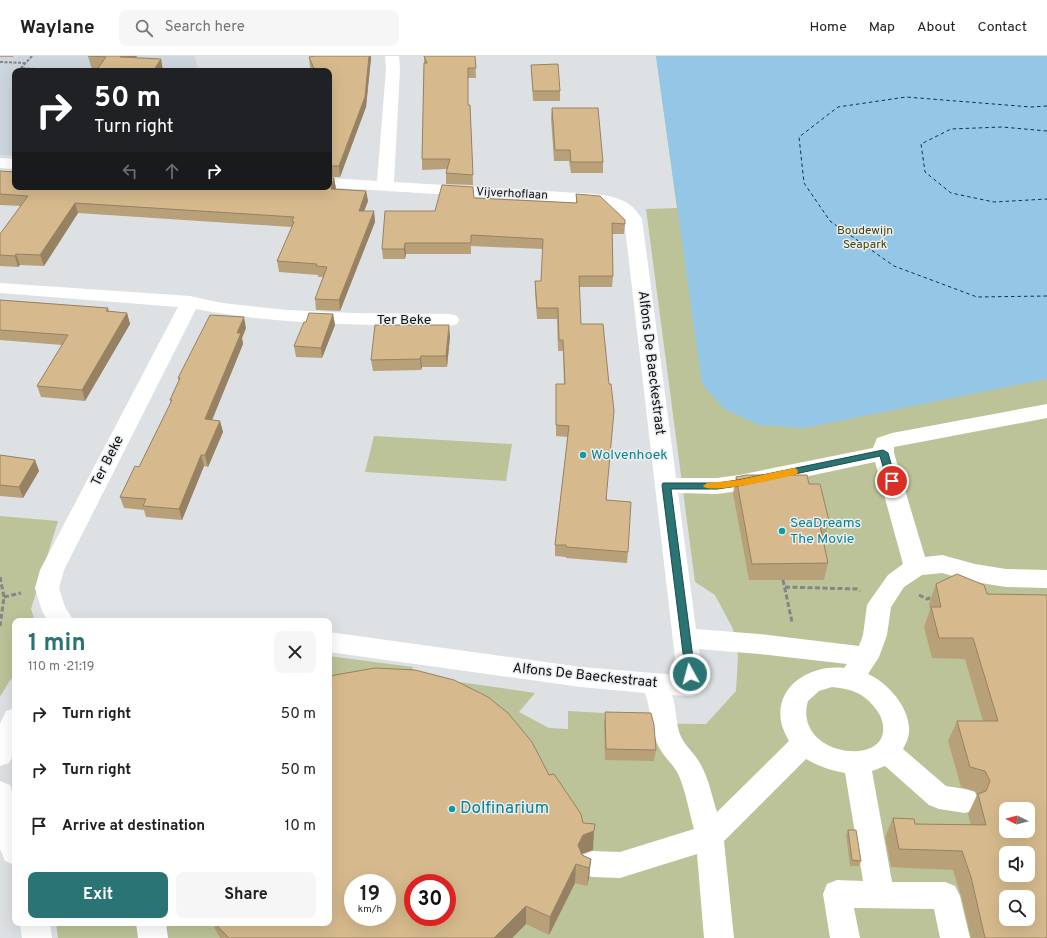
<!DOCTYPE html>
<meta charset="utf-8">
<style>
:root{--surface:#fff;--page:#f6f6f6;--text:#202124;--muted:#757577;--line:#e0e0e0;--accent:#2a7474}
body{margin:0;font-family:Overpass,sans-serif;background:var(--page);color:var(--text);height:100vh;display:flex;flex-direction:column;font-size:15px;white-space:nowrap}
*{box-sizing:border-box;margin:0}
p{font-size:13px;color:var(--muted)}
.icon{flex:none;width:22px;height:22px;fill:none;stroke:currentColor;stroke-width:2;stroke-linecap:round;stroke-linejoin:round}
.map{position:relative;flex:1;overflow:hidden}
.drawer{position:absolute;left:12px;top:562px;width:320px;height:308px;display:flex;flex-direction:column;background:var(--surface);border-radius:8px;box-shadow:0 4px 16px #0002}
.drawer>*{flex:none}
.guide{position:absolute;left:12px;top:12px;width:320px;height:122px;border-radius:8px;box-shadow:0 4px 16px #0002;background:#202124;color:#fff;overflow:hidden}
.needle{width:26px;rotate:276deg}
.fabs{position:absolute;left:999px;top:746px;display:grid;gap:8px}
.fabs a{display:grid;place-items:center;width:36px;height:36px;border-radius:8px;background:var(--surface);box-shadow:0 4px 16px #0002;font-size:20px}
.speed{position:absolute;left:344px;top:818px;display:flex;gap:8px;font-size:20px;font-weight:700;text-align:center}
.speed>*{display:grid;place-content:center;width:52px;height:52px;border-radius:50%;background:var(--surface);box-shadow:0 4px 16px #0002;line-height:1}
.speed small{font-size:10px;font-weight:400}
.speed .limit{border:6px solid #d22;background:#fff;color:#111}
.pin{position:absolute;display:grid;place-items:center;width:34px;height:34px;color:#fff;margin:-17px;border:2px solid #fff;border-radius:50%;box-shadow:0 1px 4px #0007}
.me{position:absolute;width:44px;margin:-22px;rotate:353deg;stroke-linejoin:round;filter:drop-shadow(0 0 3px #0008)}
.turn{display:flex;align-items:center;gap:14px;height:84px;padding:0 16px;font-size:18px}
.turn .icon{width:52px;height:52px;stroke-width:2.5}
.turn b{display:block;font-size:28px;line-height:34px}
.lanes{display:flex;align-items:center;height:38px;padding:0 16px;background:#0003;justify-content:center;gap:20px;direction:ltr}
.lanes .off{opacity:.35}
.round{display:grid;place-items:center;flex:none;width:42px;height:42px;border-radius:8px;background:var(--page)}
.overview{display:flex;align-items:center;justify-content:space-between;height:68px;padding:0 16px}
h1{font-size:24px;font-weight:700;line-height:30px;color:var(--accent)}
.primary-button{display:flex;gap:8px;margin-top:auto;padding:8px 16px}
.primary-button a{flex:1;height:46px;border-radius:8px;background:var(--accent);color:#fff;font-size:16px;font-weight:700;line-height:46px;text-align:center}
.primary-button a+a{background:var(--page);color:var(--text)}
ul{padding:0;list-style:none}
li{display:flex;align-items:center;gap:12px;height:56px;padding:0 16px}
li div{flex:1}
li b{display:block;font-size:15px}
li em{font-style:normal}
header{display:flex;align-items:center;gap:24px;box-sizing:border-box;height:56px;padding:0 20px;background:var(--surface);border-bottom:1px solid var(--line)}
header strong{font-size:19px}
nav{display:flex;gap:22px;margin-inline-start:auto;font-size:14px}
.search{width:280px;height:36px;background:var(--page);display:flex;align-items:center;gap:10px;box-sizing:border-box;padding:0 14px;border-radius:8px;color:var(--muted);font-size:15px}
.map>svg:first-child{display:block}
.built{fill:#cdd6de}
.green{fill:#bcc398;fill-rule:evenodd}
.water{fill:#94c7e5}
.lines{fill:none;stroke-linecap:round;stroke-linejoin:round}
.ferry{stroke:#09354a;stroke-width:1;stroke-dasharray:3.5 3;stroke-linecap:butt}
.path-far1{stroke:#838586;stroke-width:2;stroke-dasharray:3 1.5;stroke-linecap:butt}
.path{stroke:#838586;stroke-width:3;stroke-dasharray:5 2.5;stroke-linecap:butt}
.minor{fill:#fff;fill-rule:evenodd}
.wall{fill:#b8a079}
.shaded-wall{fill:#968263}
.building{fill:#d6ba8d;stroke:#968263;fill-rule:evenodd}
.route{fill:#2a7474;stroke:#1b4b4b}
.slow{fill:#f59e0b}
.culture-dot{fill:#0f9aa8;stroke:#ebeef0;stroke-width:1.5}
.labels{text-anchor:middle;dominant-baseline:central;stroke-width:3;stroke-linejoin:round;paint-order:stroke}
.far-street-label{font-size:12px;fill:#111212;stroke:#ebeef0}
.far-park-label{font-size:12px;fill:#42480d;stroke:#ebeef0}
.street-label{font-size:14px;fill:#111212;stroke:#ebeef0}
.culture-label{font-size:14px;fill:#0d838f;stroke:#ebeef0;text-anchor:start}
.near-culture-label{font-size:17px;fill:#0d838f;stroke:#ebeef0;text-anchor:start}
</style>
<header>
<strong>Waylane</strong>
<div class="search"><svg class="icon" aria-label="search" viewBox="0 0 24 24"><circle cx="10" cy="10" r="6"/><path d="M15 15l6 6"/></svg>Search here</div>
<nav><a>Home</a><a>Map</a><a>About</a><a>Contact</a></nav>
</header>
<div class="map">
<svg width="1047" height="882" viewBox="0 0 1047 882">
<rect width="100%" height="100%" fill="#dee1e3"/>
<path class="built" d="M0 0H194L199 15H15V100L0 99Z"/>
<path class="green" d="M656 0H1047V882H58L56 867H329V600L413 611 411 619 535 637 519 656 549 672 568 673V655L604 657V667L706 668 736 635 738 600 733 573 715 539 695 526 646 153 677 152ZM1006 753H1028V775H1006ZM1006 797H1028V819H1006ZM353 827H387V861H353ZM413 827H447V861H413ZM1006 841H1028V863H1006Z
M374 380 512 388 506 425 365 416Z
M0 460 58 465 31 553 35 565H15V620L10 624 0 641Z"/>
<path class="water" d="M656 0H1047V323L805 372 759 369 724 353 702 328Z"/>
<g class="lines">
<path class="ferry" d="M1047 50 1031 51 906 41 838 51 799 81 804 127 830 165 894 210 977 241 1047 240
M1047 75 1002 71 951 73 921 88 925 116 951 137 994 146 1047 143"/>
<path class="path-far1" d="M32 0 21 12 65 15
M0 6 25 7"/>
<path class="path" d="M0 521 4 541 0 570
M783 524 792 566
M785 531 857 533 860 535
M919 539 927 543 934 540
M4 541 21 537"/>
<path class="minor" d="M385 0H399L400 13 394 126 595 138C616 141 630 143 642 163L676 422H717L739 419 873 392 877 382 892 377 1047 348V362L894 391V397L925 501 942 499 975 508 1006 513 1047 514V532L1006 531 975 526 942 517 922 519 904 531 891 551 887 579 879 601 868 618C889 627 915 657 908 682 907 685 905 689 903 693L946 730 965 733 975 736 979 745 975 754 965 757 939 753 929 749 885 710 872 715 892 826H945L955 830 960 840 970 882H940L934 853 854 852 860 882H830L823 838 827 828 837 824 863 825 845 717C832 715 818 710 806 703L724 785 734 882H704L697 798 620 822 592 821 582 817 578 808 582 799 592 795 620 796 694 773C689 756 686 736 679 720 674 708 662 700 657 687 650 671 651 653 645 637L581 631 329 596V576L581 611 677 619 624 163C618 152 607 150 595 148L325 131H329V122L377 125 386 13ZM875 406 903 508 888 519 871 543 867 549 863 579 859 590 759 578 696 573 678 437 717 438 739 435ZM699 593 759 598 847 608 844 612C812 608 775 629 781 665 782 672 786 679 789 685L717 756C712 741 709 723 701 709 696 699 686 691 681 681 675 667 677 652 672 639L691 640 700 637 704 630ZM832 631C853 633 866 638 878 656 882 662 884 669 883 676 879 711 793 697 808 645L819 635Z
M0 102 15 103V113L0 112Z
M0 227 190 240 222 247 287 254 353 257 450 258 457 260 459 264 457 268 450 270C365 269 280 269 196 253L64 514 59 532 65 551 74 565H48L42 555 35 532 40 514 178 251 0 237Z
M15 652V695L9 707 0 710V668L6 655Z
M0 725 10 729 15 743V809L5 805 0 793Z
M20 867H50L52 882H22Z
M136 867H166L168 882H138Z"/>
</g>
<path class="wall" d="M0 0H14L13 1H0Z
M88 0H137L135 2 161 3 163 15H96V14H92Z
M314 0H371L366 51 340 121H329V15H312L310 11 309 1H314Z
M424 0H475L476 22H468V49H470L473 129 446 128V117L447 113 422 114V103L424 7Z
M531 9 560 35V45H533Z
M552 52 603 106V117H571L569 105H554L551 62Z
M0 115 15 131 334 122 336 133 366 135 368 145 364 155H374L375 166 340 255 316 254 315 243 323 221H318V219L279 216 277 205 292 171 78 157 44 210 20 209 18 211 0 210V178L21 150 0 149Z
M576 138 625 168 624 178H612L613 220 612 231H579L581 268 607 444 628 496 627 507 566 502V501L555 500V489L568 381 556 380V328H564L563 295H558L557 263H537L535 236V225H541L543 193 471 190V198H406L405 203H383L382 193 435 155 474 142 576 147Z
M0 244 108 252 109 255 127 257 130 268 85 345 41 341 37 330 62 289 0 284Z
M333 258 335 269 322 302 296 301 294 290 306 266Z
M246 272 242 282 243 288 212 364 220 365 223 376 208 411 204 410 182 464 146 461 144 454 124 452 120 441 139 411 171 346 170 344 179 326 178 322Z
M450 280 447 311H422L421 314 373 315 371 304Z
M0 399 35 404 39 415 23 442 0 440Z
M736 421 809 428 829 465 825 481H822L828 507 824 524H749L733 437Z
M936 528 984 529 1047 882H971L961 840 953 814 891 811 885 781 893 762 915 768 971 769 968 758 977 739 975 735 961 731 948 685 957 665H983L965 603 932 602 924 571 930 554 929 548Z
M605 656 656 694 654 705 605 704 604 667Z
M549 719 583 767 593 794 581 798 582 799 591 803 589 822 587 830 575 827 549 879 526 868 512 882H220L212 867H329Z
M848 774 861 805 859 810H850L846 779Z"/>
<path class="shaded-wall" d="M121 0H137L124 15 120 1Z
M369 0H371V3L366 51 340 121 339 110Z
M161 3 163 15H153Z
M334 122 336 133H331Z
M366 135 368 145 360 166 359 155Z
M75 147 78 157 44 210 40 199Z
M374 155 375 166 340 255 339 244Z
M405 187 406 198 405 203 404 193Z
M16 198 20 209 18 211 15 200Z
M127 257 130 268 85 345 82 334Z
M333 258 335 269 322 302 321 292Z
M244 261 246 272 242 282 243 288 208 374 205 363 237 277Z
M449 269 450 280 447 311 446 300Z
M421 300 422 311 421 314 420 303Z
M220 365 223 376 208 411 205 399Z
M201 399 204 410 182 464 179 453Z
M35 404 39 415 23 442 19 431Z
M594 775 593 794 581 798 578 789 583 779Z
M591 803 589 822 587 830 589 812Z
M576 808 575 827 549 879 550 861Z
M526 850V868L512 882H494Z"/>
<path class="building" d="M88 0H121L120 1 161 3 153 15H96L106 1Z
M315 0H369L365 41 339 110H329V15H315L309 1Z
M424 0H475L476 12H468V49H470L473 119 446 117 450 103H422L424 7H427Z
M558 8 560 35H533L531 9Z
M552 52H598L603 106H571L570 94H555Z
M0 115 15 116V131H329V122H334L331 133 366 135 359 155H374L339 244 315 243 327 211 316 210 317 208 277 205 294 166 292 165 294 161 75 147 40 199 16 198 15 200 0 199V178L28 140 0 138Z
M442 129 473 131 474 142 577 147 576 138 600 140 625 164V168L612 167 613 220H579L581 268H603L609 328H611L614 355 606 444 631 446 628 496 566 491V489H555L569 370 556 369V328H565L563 284H559L558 252H537L535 225H541L543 183 471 179V187H405L404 193H382L385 155H435Z
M0 244 108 252 106 255 127 257 82 334 37 330 68 279 0 274Z
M309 257 333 258 321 292 294 290 304 266H306Z
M210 259 244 261 237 277H241L205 363 220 365 205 399H201L179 453 143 450 146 443 120 441 135 410 139 411 172 344H170L180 322H178Z
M375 269H449L446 300H421L420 303 371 304Z
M0 399 35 404 19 431 0 429Z
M746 419H807L809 428H820L829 465H819L828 507 752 508 736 421Z
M957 518 984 529 987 538 1047 539V882H985L971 821 962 795 899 793 893 762 914 763 915 768 986 769 978 738 986 735 990 725 985 715 970 711 957 665H998L973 582H939L931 551H941L936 528ZM1006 753H1028V775H1006ZM1006 797H1028V819H1006ZM1006 841H1028V863H1006Z
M375 612 415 614 454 624 488 641 508 657 532 686 549 719 554 718 581 758 583 767 595 768 594 775 583 779 578 789 582 799 591 803 589 812 576 808 550 861 526 850 494 882H229L219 872 216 867H329V621L335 619ZM353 827H387V861H353ZM413 827H447V861H413Z
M605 656 651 657 654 669 656 694 606 693Z
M848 774H856L861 805 852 804Z"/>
<path class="route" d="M883 394 888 397 896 425 892 428 887 425 880 400 738 430 717 433H671L695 618 693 621 690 622 686 621 662 429 663 427H717L738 424Z"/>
<path class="slow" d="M794 412 797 413 798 416 797 418C784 422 710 439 703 430L707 427 738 424Z"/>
<g class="culture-dot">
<circle cx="583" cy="399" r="4"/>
<circle cx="782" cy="475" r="4"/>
<circle cx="452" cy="753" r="4"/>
</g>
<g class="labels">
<g class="far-street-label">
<text transform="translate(512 138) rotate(3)">Vijverhoflaan</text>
</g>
<g class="far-park-label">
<text x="865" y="175">Boudewijn<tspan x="865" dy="14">Seapark</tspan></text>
</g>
<g class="street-label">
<text x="404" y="264">Ter Beke</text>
<text transform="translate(651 307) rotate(83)">Alfons De Baeckestraat</text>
<text transform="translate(108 405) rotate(-63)">Ter Beke</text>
<text transform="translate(585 620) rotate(6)">Alfons De Baeckestraat</text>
</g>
<g class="culture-label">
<text x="591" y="399">Wolvenhoek</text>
<text x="790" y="467">SeaDreams<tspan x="790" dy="16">The Movie</tspan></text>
</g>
<g class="near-culture-label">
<text x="460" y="753">Dolfinarium</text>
</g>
</g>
</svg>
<div class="fabs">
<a><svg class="needle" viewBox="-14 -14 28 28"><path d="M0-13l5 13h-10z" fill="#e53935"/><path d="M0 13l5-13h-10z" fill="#757577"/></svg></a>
<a><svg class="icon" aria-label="sound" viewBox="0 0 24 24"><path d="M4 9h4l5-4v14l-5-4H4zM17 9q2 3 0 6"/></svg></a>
<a><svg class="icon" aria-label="search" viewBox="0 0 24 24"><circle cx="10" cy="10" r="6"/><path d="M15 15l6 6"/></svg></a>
</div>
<div class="speed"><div>19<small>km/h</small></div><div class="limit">30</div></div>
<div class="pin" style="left:892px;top:425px;background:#d93025"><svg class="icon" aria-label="arrive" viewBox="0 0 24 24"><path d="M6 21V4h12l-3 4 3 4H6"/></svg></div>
<svg class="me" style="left:690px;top:618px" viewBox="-20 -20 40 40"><circle r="17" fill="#2a7474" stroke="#fff" stroke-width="3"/><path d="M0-11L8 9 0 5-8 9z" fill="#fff"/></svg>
<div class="guide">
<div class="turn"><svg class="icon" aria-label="right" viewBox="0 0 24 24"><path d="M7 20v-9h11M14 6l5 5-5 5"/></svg><div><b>50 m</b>Turn right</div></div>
<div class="lanes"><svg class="icon off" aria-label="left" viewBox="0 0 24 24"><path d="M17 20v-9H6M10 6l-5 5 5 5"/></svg><svg class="icon off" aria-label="ahead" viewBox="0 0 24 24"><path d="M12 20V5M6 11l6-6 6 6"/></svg><svg class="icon" aria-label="right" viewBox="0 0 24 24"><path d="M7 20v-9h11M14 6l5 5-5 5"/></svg></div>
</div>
<section class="drawer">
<div class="overview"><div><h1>1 min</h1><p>110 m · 21:19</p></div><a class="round"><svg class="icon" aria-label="close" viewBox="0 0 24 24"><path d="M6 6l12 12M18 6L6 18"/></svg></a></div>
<ul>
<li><svg class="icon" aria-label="right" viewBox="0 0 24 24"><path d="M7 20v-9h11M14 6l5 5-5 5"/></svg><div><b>Turn right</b></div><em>50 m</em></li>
<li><svg class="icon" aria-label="right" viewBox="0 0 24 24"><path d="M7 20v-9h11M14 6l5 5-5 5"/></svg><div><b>Turn right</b></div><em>50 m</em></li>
<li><svg class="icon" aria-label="arrive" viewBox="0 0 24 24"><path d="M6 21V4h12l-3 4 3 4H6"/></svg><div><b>Arrive at destination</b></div><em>10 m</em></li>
</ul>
<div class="primary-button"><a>Exit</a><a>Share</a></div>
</section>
</div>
